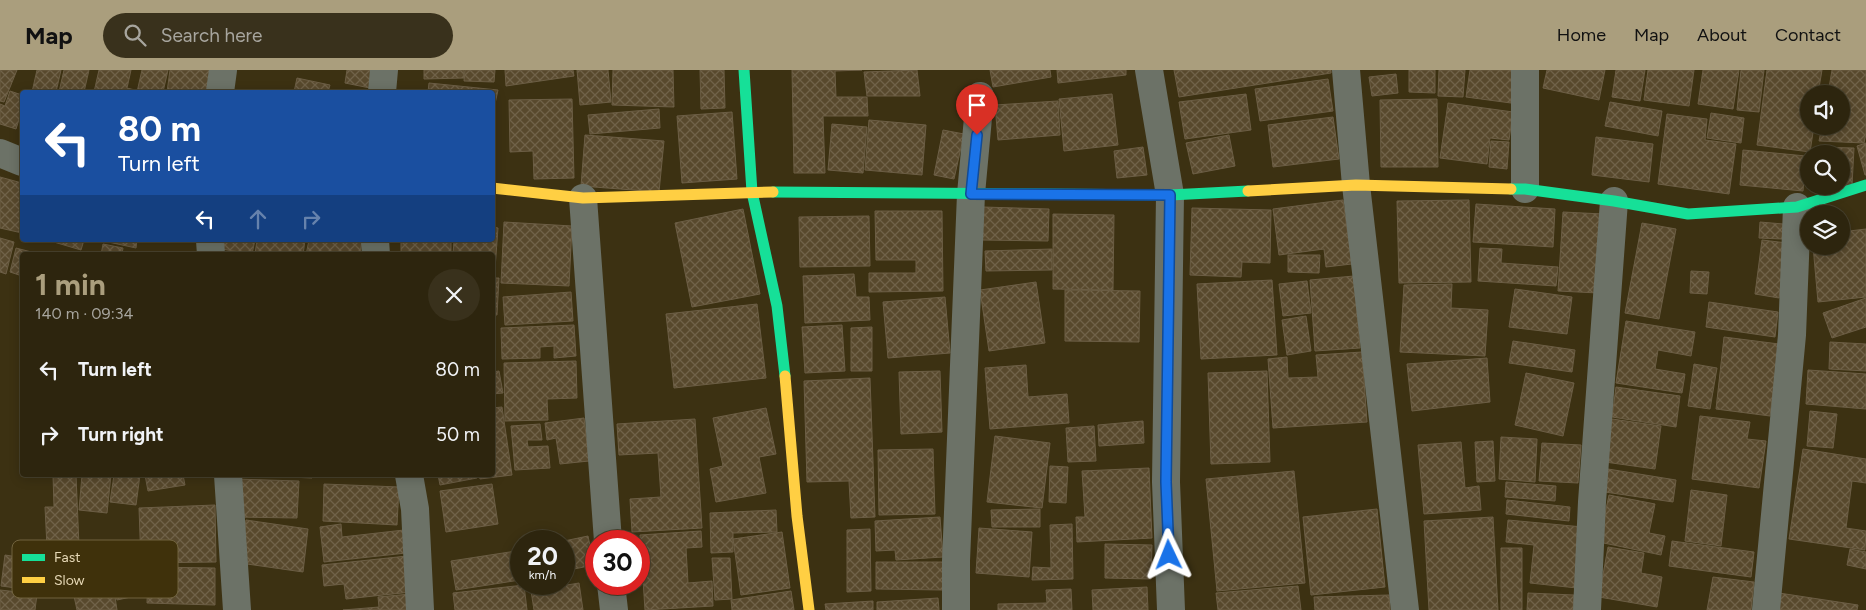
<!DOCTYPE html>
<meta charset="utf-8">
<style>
:root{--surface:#2d250e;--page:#39311c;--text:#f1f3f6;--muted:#a7a59e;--line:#48422e;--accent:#aa9e7d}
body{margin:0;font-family:Figtree,sans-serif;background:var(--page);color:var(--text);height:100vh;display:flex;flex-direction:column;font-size:19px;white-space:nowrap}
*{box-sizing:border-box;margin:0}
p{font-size:16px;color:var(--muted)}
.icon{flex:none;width:28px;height:28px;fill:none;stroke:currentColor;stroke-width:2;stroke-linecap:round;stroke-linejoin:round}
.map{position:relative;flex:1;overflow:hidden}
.drawer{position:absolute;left:20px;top:182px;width:475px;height:225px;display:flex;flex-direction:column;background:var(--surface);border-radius:5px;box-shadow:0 2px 12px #0003,0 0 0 1px var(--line)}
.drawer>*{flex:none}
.hud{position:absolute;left:20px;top:20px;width:475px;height:152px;border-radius:5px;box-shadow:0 2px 12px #0003,0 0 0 1px var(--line);background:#1a4fa0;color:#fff;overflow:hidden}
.buttons{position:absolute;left:1800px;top:15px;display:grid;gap:10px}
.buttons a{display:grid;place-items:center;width:50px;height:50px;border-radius:50%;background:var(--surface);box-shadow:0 2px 12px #0003,0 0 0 1px var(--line);font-size:25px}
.speed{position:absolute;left:510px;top:460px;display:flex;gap:10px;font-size:25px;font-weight:700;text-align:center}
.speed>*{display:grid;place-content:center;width:65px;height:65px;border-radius:50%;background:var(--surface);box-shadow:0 2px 12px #0003,0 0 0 1px var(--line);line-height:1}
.speed small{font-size:12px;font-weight:400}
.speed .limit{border:8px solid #d22;background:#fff;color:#111}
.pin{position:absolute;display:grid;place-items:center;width:42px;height:42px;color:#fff;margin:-51px -21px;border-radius:50% 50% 50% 0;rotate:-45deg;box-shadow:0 0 5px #0007}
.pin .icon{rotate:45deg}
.me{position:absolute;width:55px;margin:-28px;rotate:358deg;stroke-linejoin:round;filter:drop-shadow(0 0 4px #0008)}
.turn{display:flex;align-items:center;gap:18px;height:105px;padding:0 15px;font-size:22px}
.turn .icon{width:65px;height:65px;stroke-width:2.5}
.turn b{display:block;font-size:35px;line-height:42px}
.lanes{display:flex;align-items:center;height:48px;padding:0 15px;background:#0003;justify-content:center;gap:25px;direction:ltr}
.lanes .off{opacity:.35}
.round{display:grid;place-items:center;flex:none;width:52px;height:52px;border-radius:26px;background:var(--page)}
.overview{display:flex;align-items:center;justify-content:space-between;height:85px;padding:0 15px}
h1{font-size:30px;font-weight:700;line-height:38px;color:var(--accent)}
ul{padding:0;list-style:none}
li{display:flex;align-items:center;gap:15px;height:65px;padding:0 15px}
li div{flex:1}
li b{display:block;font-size:19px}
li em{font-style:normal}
header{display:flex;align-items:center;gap:30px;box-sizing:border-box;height:70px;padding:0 25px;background:var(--accent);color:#111}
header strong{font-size:24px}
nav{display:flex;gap:28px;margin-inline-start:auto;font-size:18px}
.search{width:350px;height:45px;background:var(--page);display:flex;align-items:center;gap:12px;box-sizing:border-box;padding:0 18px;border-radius:28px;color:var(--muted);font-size:19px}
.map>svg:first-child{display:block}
.building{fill:url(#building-cross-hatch);stroke:#6c5e45}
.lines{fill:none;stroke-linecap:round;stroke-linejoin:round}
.street{stroke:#6c7267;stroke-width:28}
.fast{stroke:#16e098;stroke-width:11}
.slow{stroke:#ffcf43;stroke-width:11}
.route-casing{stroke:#114b97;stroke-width:12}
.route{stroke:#1a73e8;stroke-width:9}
.key{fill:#3f310b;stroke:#71633e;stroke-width:1}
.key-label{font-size:14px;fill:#e6d8b6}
</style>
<header>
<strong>Map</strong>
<div class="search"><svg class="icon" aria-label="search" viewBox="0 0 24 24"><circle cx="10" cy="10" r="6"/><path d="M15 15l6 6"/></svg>Search here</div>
<nav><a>Home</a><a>Map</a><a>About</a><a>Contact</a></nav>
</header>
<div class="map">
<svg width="1866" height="540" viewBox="0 0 1866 540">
<defs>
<pattern id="building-cross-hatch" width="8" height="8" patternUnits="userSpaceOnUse" patternTransform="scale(1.25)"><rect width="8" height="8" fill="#58492d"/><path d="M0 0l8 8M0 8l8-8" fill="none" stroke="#706249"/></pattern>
</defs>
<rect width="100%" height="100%" fill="#3c3112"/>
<path class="building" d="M0 0H17L4 32 0 31Z
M37 0H61L56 22H32Z
M64 0H89L84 22H59Z
M99 0H131L127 18 135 20V22H94Z
M142 0H168L163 22H137Z
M170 0H211L207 22H167Z
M347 0H374L370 18 345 13Z
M424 0H464V8L424 9Z
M465 0H495L494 12 464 11Z
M505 0H573L574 6 506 16Z
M577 0H608L611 32 580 35Z
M613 0H673L674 37 612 35Z
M700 0H724L725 38 701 39Z
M792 0H862L835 1 836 27H867L868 46H823L825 103H794Z
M917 0 920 26H867L864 2Z
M990 0H1050L1051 7 993 17Z
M1057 0H1126V5L1058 13Z
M1174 0H1331V3L1179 27Z
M1409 0H1435V23L1409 22Z
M1439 0H1465L1463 27 1438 26Z
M1470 0H1515L1511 33 1466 27Z
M1547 0H1605L1599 30 1543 18Z
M1616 0H1645L1640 31 1612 27Z
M1648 0H1694L1689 36 1644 30Z
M1703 0H1739L1733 39 1698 34Z
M1741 0H1764L1759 42 1737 40Z
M1767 0H1822L1818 24H1809V56H1814L1810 82 1757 75Z
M1832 0H1866V64L1864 73 1819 71 1822 56H1841V24H1828Z
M1396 4 1398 23 1372 26 1369 7Z
M297 8 330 15 328 22H294Z
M1328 9 1333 41 1260 51 1255 19Z
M429 13 498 20 493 43 492 22H428Z
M10 21 22 25V40L16 59 0 54V34L5 36Z
M1112 24 1118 75 1064 81 1059 29Z
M1246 24 1251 60 1185 69 1179 32Z
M572 29 574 108 534 109 533 81 510 82 509 30Z
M1437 29 1438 97H1381L1380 30Z
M1058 31 1060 65 998 70 995 35Z
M1610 32 1662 41 1658 66 1605 56Z
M1448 33 1513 42 1509 70 1490 68 1487 94 1440 88Z
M659 39 660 58 590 64 588 45Z
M732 42 737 109 682 113 677 46Z
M1711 43 1744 48 1741 73 1707 68Z
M1667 44 1707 49 1705 70 1736 74 1729 124 1658 114Z
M1333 47 1339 89 1273 97 1268 55Z
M869 50 926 55 922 105 865 100Z
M832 54 867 57 863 103 828 100Z
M943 60 964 64 954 109 934 105Z
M585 65 664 71 659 122 581 116Z
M1229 65 1235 96 1193 104 1186 73Z
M1596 67 1653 74 1649 112 1592 105Z
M1491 71 1509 72 1507 99 1489 97Z
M1866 73V105H1865L1857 76Z
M1143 77 1147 105 1117 108 1114 81Z
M1815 77 1854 78 1852 116H1841V84H1815Z
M1743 80 1806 86 1803 121 1740 115Z
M0 107 22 113V163L0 158Z
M1343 130 1352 194 1326 197 1324 179 1279 185 1273 139Z
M1469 130 1471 212 1399 213 1397 131Z
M1476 134 1555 139 1553 177 1473 172Z
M983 137 1049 139 1048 171 982 170Z
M1192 138 1271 140 1270 193 1242 192 1241 207 1190 205Z
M743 139 760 224 692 237 675 153Z
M875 141H942L943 221 869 222V203H916V190H876Z
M1563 142 1603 144 1598 223 1558 221Z
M1053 144 1114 145 1113 220 1053 219Z
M869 146 870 196 800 197 799 147Z
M504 152 572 156 569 216 501 213Z
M1760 152 1783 154 1782 169 1759 168Z
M1642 153 1676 159 1659 249 1625 243Z
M492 157 498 158 495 199H492V185H453L454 170H492Z
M1866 159V227L1818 232 1813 176H1841V162Z
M0 168 14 172 6 204 0 202Z
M47 170H84L81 180Z
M99 170H137L136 178Z
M217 170H255L252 184 215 178Z
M257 170H305L303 185 255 184Z
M309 170H362L360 185H306Z
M401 170H451V185H401Z
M1762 170 1787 173 1779 228 1755 224Z
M103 174 123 178 122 184 125 185H101Z
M16 178 43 185H22V206L10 202Z
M1480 178 1502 179 1501 193 1558 197 1556 216 1478 211Z
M1052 179V200L986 201 985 181Z
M1288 185H1320L1319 203 1288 202Z
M1691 201 1709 202 1707 224 1690 223Z
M854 204 856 227H869L870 250 805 253 803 206Z
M1354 206 1360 278 1315 281 1310 210Z
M492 208H499L497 245H492Z
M1272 210 1277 285 1201 289 1197 214Z
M1307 211 1311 243 1283 246 1279 214Z
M1036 212 1045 273 989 281 980 220Z
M1452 214 1451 238 1488 240 1485 286 1400 282 1404 215Z
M1515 219 1572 227 1567 264 1509 257Z
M1065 220 1140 221 1139 272 1065 271Z
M571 222 573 251 505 255 503 227Z
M945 227 950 283 888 288 883 232Z
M1866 228V257L1832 268 1823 243Z
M1709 232 1778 242 1775 267 1706 257Z
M757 234 766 308 674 318 666 244Z
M1306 246 1311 281 1287 285 1282 250Z
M1626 251 1695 262 1691 286 1658 280 1655 299 1685 304 1682 323 1616 313Z
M574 255 576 286 554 288V276L540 277V288L502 289 501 258Z
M842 255 845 301 805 303 802 257Z
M872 257V301H851V258Z
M1724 267 1779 274 1770 346 1716 339Z
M1513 271 1575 280 1572 302 1509 293Z
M1830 272 1866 274V301L1829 299Z
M1362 282 1367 352 1273 358 1268 289 1287 287 1288 308 1318 307 1316 285Z
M1487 288 1490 332 1412 341 1407 294Z
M576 291 577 328 547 329 548 350 505 351 504 293Z
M1694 294 1717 298 1710 339 1688 336Z
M1026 295 1028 327 1067 324 1069 353 990 359 985 298Z
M1808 300 1866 304V339L1806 334Z
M499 301 503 323 492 324V302Z
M940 301 942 362 901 364 899 302Z
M1267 301 1270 392 1211 394 1208 303Z
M1526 303 1574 313 1563 366 1515 355Z
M870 308 875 447 851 448 849 411 807 412 804 311Z
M1616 317 1680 326 1676 357 1612 347Z
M502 337 512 405 480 409 479 405H492V338Z
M766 338 776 384 759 387 766 423 716 432 710 399 723 396 713 348Z
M1810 341 1837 344 1833 378 1807 376Z
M1700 346 1750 352 1747 369 1766 371 1759 418 1692 409Z
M584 348 589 391 560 394 556 368 547 370 545 353Z
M695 349 702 458 632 462 630 429 661 427 658 383 619 385 617 354Z
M1612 349 1661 356 1655 399 1605 392Z
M1143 351 1144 373 1099 376 1098 355Z
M540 354 542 370H527L528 377 548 376 550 398 515 400 511 356Z
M1094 356 1096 391 1068 392 1066 358Z
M995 366 1050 373 1042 438 987 432Z
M1501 367 1537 369 1535 412 1499 409Z
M1493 371 1495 411 1477 412 1475 372Z
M1461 372 1465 418 1479 416 1481 440 1424 444 1418 375Z
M1542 373 1581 375 1578 413 1539 411Z
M933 379 935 444 879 445 878 380Z
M1803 379 1866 389V413L1852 411 1846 458 1866 461 1865 480 1789 469Z
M1050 396 1068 397 1066 433 1049 432Z
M1149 398 1152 468 1077 472 1076 447H1085L1082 401Z
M1608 399 1676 410 1673 432 1605 422Z
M1294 401 1305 513 1217 521 1206 409Z
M53 405H76L79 476 47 477 45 437H54Z
M82 405H111L107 443 79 440Z
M114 405H140L136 435 110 432Z
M145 405H183L185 415 148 421Z
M244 405H312V408Z
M438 405H477V408L440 415Z
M235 409 299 411 297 448 234 447Z
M1506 412 1556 416 1555 431 1505 427Z
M324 414 399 417 397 455 323 451Z
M492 414 498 454 446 462 440 421Z
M1691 420 1727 425 1721 476 1685 471Z
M1609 425 1655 434 1649 463 1665 466 1661 485 1599 472Z
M1507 430 1570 437 1569 451 1506 444Z
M215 435 216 492 141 493 139 438Z
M1040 439V457H992L991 440Z
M1377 439 1385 517 1311 525 1303 447Z
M776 440 777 462 733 463V482L711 483 710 443Z
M940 447 943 487 896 490 895 480 876 481 875 451Z
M1493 447 1498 540H1429L1424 451Z
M246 450 308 459 303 502 240 493Z
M1508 450 1583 457 1577 518 1530 513 1534 475 1506 472Z
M341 454 342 467 404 460 406 483 324 492 320 457Z
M1072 454 1073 509 1032 510 1033 497 1051 498 1050 455Z
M979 458 1032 462 1029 507 976 503Z
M870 459 871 521 847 522V460Z
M701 461 702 477 686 478 688 513 712 511 713 536 645 540 640 465Z
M782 462 790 518 741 525 733 469Z
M588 466 594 495 564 501V471Z
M1672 471 1754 482 1751 507 1669 496Z
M1105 474 1152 475 1151 509 1105 508Z
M1608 477 1644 483 1641 503 1662 507 1657 537 1599 527Z
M1501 478H1522V540H1501Z
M1850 479 1866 482V499L1847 495Z
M516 481 520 510 456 520 451 491Z
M5 485 37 490 32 520 1 516Z
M407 486 411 522 346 529 344 514 324 516 322 495Z
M712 488H730L732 529 715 530Z
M134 490 140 525 117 530 111 495Z
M876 492H943V520L876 519Z
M148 497 215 498V535L147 533Z
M1713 507 1754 512 1751 540H1707Z
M579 513 583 540H534L531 521Z
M524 515 527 540H455L453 523Z
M1298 516 1301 540H1218L1216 523Z
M1147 517 1148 540H1093L1092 520Z
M1071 519 1072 540H998V534L1047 533 1046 520Z
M0 520 37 524 35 540H0Z
M114 520 117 540H77L74 526Z
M791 521 794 540H732L731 530Z
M1528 523 1574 525 1573 540H1527Z
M1779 523 1858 535 1857 540H1777Z
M411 524 413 540H343L379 537 378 527Z
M1389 525 1390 540H1315L1314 527Z
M938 528 939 540H877V532Z
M873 531V540H826L825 534Z"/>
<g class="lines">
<path class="street" d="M1149 0 1170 125 1166 412 1171 540
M1346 0 1356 115 1405 540
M1525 0V119
M220 22 223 0
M382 22 384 0
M0 83 22 92
M583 128 608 471
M210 170 211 185
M375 170 376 185
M228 405 237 540
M409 405 415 439 420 540
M611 514 614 540
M956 540V491L971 124 980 26
M1587 540 1592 432 1614 131
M1766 540 1792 265 1797 137"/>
<path class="fast" d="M744 0 752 122 777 236 785 306
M1511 119H1525L1614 131 1688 144 1797 137 1866 115
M773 122 1170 125 1248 121"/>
<path class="slow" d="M492 118 583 128 773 122
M1248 121 1356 115 1511 119
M785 306 797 446 809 540"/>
</g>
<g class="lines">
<defs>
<path id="route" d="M977 65 971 124 1170 125 1166 412 1169 485"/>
</defs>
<use href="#route" class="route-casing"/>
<use href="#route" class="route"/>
</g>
<rect x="12" y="470" width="166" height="58" rx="8" class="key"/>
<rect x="22" y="484" width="23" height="7" fill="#16e098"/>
<rect x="22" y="507" width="23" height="6" fill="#ffcf43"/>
<g class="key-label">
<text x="54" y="492">Fast</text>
<text x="54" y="515">Slow</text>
</g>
</svg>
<div class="buttons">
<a><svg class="icon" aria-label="sound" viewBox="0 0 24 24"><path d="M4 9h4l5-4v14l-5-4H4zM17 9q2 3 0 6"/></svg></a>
<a><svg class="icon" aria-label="search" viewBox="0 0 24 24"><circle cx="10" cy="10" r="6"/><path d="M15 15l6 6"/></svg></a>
<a><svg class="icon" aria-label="layers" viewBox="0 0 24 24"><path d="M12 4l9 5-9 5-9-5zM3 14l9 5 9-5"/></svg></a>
</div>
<div class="speed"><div>20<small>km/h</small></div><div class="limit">30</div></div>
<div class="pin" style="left:977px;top:65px;background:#d93025"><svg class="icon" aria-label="arrive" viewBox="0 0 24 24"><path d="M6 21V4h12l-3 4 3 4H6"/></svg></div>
<svg class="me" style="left:1169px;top:485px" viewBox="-20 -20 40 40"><path d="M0-17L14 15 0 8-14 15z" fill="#1a73e8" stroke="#fff" stroke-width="4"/></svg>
<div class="hud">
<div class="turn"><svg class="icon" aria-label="left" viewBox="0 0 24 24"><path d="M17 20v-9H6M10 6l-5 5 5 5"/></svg><div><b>80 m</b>Turn left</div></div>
<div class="lanes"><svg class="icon" aria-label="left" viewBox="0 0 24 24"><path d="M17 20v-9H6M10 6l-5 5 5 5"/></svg><svg class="icon off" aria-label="ahead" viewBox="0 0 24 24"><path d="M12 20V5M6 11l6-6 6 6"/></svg><svg class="icon off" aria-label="right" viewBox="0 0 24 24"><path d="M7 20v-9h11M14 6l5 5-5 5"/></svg></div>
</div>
<section class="drawer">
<div class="overview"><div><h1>1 min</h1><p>140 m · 09:34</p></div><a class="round"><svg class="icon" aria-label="close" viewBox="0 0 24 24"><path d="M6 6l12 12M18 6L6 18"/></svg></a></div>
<ul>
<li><svg class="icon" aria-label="left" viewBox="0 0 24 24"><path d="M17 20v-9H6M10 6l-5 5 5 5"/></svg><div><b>Turn left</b></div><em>80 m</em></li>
<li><svg class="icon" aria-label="right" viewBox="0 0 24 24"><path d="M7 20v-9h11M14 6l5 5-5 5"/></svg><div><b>Turn right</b></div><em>50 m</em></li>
</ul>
</section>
</div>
